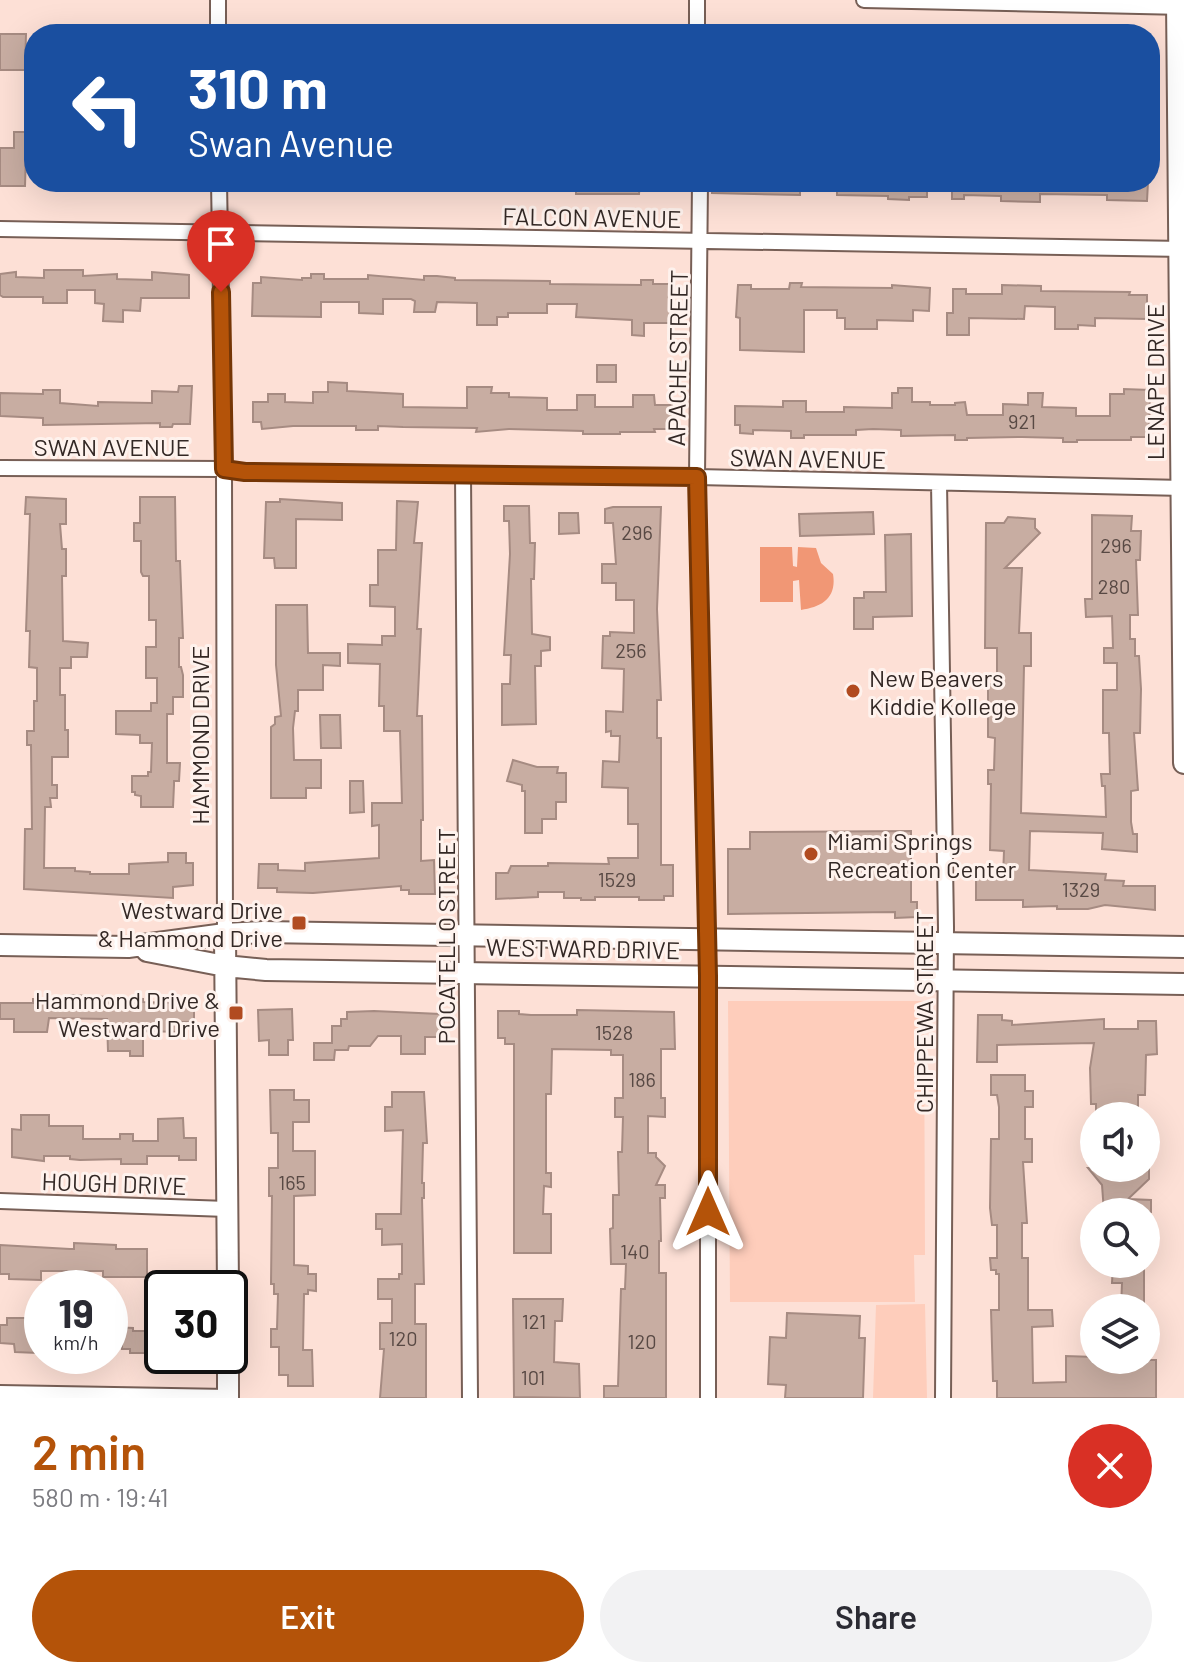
<!DOCTYPE html>
<meta charset="utf-8">
<style>
:root{--surface:#fff;--page:#f2f2f3;--text:#2b2b33;--muted:#7c7c81;--accent:#b45309}
body{margin:0;font-family:Barlow,sans-serif;background:var(--page);color:var(--text);height:100vh;display:flex;flex-direction:column;font-size:30px;white-space:nowrap}
*{box-sizing:border-box;margin:0}
p{font-size:26px;color:var(--muted)}
.icon{flex:none;width:44px;height:44px;fill:none;stroke:currentColor;stroke-width:2;stroke-linecap:round;stroke-linejoin:round}
.map{position:relative;height:1398px;overflow:hidden}
.sheet{display:flex;flex-direction:column;background:var(--surface);flex:1}
.sheet>*{flex:none}
.banner{position:absolute;left:24px;top:24px;width:1136px;height:168px;border-radius:32px;box-shadow:0 8px 32px #0002;background:#1a4fa0;color:#fff;overflow:hidden}
.buttons{position:absolute;left:1080px;top:1102px;display:grid;gap:16px}
.buttons a{display:grid;place-items:center;width:80px;height:80px;border-radius:50%;background:var(--surface);box-shadow:0 8px 32px #0002;font-size:40px}
.speed{position:absolute;left:24px;top:1270px;display:flex;gap:16px;font-size:40px;font-weight:700;text-align:center}
.speed>*{display:grid;place-content:center;width:104px;height:104px;border-radius:50%;background:var(--surface);box-shadow:0 8px 32px #0002;line-height:1}
.speed small{font-size:20px;font-weight:400}
.speed .limit{border:4px solid #111;border-radius:12px;background:#fff;color:#111}
.pin{position:absolute;display:grid;place-items:center;width:68px;height:68px;color:#fff;margin:-82px -34px;border-radius:50% 50% 50% 0;rotate:-45deg;box-shadow:0 0 8px #0007}
.pin .icon{rotate:45deg}
.me{position:absolute;width:88px;margin:-44px;rotate:0deg;stroke-linejoin:round;filter:drop-shadow(0 0 6px #0008)}
.turn{display:flex;align-items:center;gap:28px;height:168px;padding:0 32px;font-size:36px}
.turn .icon{width:104px;height:104px;stroke-width:2.5}
.turn b{display:block;font-size:56px;line-height:68px}
.round{display:grid;place-items:center;flex:none;width:84px;height:84px;border-radius:42px;background:var(--page)}
.overview{display:flex;align-items:center;justify-content:space-between;height:136px;padding:0 32px}
h1{font-size:48px;font-weight:600;line-height:60px;color:var(--accent)}
.cta{display:flex;gap:16px;margin-top:auto;padding:16px 32px}
.cta a{flex:1;height:92px;border-radius:48px;background:var(--accent);color:#fff;font-size:32px;font-weight:600;line-height:92px;text-align:center}
.cta a+a{background:var(--page);color:var(--text)}
.map>svg:first-child{display:block}
.green{fill:#fecdbb}
.water{fill:#f19775}
.building{fill:#c8ada2;stroke:#a68b82;stroke-width:2}
.lines{fill:none;stroke-linecap:round;stroke-linejoin:round}
.street-casing{stroke:#775f56;stroke-width:18}
.secondary-casing{stroke:#775f56;stroke-width:24}
.street{stroke:#fff;stroke-width:14}
.secondary{stroke:#fff;stroke-width:20}
.route-casing{stroke:#753606;stroke-width:20}
.route{stroke:#b45309;stroke-width:14}
.poi-dot{fill:#b14b20;stroke:#fef2ed;stroke-width:3}
.labels{text-anchor:middle;dominant-baseline:central;stroke-width:6;stroke-linejoin:round;paint-order:stroke}
.number-label{font-size:20px;fill:#584944}
.street-label{font-size:24px;fill:#332825;stroke:#fef2ed}
.poi-label{font-size:24px;fill:#332825;stroke:#fef2ed;text-anchor:start}
</style>
<div class="map">
<svg width="1184" height="1398" viewBox="0 0 1184 1398">
<rect width="100%" height="100%" fill="#fde0d6"/>
<path class="green" d="M728 1001H924L925 1255H914L915 1302H730Z
M925 1304 927 1398H873L876 1305Z"/>
<path class="water" d="M760 547H792L793 566 797 567 798 547 816 548 821 563 833 574C837 598 822 607 801 610L799 580 793 581V602H760Z"/>
<path class="building" d="M0 34H26L25 70H0Z
M14 132H30V154L26 153 25 186H0V148H14Z
M576 182H640L639 194H576Z
M712 182H800V195L712 193Z
M837 182H927V197H909V200L888 199V196L837 195Z
M952 182H1148L1147 201 1107 200V195L1040 194V202L1001 201V196L964 195V199H952Z
M44 270H83V276L117 274V279L152 280V272L189 275V298H141L140 311 123 310V322L103 321 104 304 95 303V290H67V303H43V297H3L0 295V274L16 272V277L44 278Z
M311 274H324V279H368V275L424 280V276H437L455 278V280L550 281V284L641 285V280H653V284H671V315L669 323H644V336L632 335V320L576 317 577 304H547V313H508V317H497V325H477V303L437 302 435 312H414L415 301 411 299H383V314L359 313V302H321V317L252 316 253 283H261V277L302 280V278H311Z
M790 283H802L801 287 892 288V285L930 288 929 311 913 310V321L877 320V329H845V318H837V310H804V352L740 350V318L736 317 738 285H751V289H789Z
M1002 285 1041 286V291L1130 292 1129 295H1147V319L1095 318V326L1078 325V329H1055V307L1025 306 1024 319 969 318V335H947V313H953V289H966V294H1002Z
M597 365H616V382H597Z
M328 382 347 383V391L403 394V407L467 408V387H492L491 393H509V397L547 398V410H577V395H595V407H633V395H654L655 405H672V429H654L655 432H620V434H583V431L509 429 476 432 477 428 403 427 378 426V430H356V426H293L262 429 261 422H253V402H268V394H285V402L313 403V392H328Z
M179 386H192L190 424H173L172 427H160V423L43 425V418L0 416V393L43 394V390H60V403L98 406V402L152 403V391L178 392Z
M898 388H912V402H930V405H955V403L965 402 967 415H1003V404L1028 405V393H1043L1042 407 1076 408V416H1110V394H1124V389L1150 390 1149 437H1131V440H1077V442H1063V438L1022 437 967 438V440H955V435L901 436V430L873 429 856 430V435H804V438H791V431L753 430V434L740 433V425H735V406L783 407V401H806V412H844V407L892 408V393H898Z
M26 497 66 499V524H60L62 549H66V576H62L63 641 88 643 87 657H71V668H60V695H65V730H68V757H52V785H57V798H50L51 807H45L44 868H75V871L90 872V874H129V864L168 862V853H186V863H193V885L173 887V898L24 889 25 829H32L31 745H27V731H34V701H37V668L29 667 30 631H26L30 514H25Z
M140 497H175L176 561H180L183 638H179V667H181L183 675V697H173V714H167V763H180L179 781H174V785L173 807H141V796L135 795V792H132V776H148V772H151L152 743H140V735L116 734V711H151V703H157V678H146V647H156V620H149V576H143L141 572V541H134V523H140Z
M280 499 342 503V520L296 519V568H275L274 558H264L266 502H280Z
M397 501 418 502 414 543H422L417 629H421L417 716H422L423 820H421V861L434 860 435 894H409V890H401V886L313 893 277 892V888H258L259 864H278V870L305 871V863L379 858V825L372 826V803H402L400 731H384V706H379L380 664 348 663V644L382 645V636H395V607L370 606V585H378V550H396Z
M504 506H529L530 543H535L534 579H531L532 634 550 637V650L541 651V666H535L536 724 502 725V684H510L511 655H504L510 554 509 521H504Z
M613 507H661L657 609 661 700H657V738H661V865H673V896H664V900H639V897H595V900H581V898H564V892H538V897L496 899V873H508L511 866H548V863L609 864 608 858H638V824H628V788L602 787 603 761 619 762 620 736H611V731L606 732V711L623 712 624 669 602 668 603 636H610V632L634 633V600H616V583H602V564H616L613 523H605V509Z
M873 512 874 534 800 536 799 514Z
M559 513H578L579 533 559 534Z
M1092 515 1132 516 1131 531H1141L1140 560H1136L1138 615H1130V639H1135V656H1139L1141 689 1140 733H1134L1138 790 1131 791V822L1133 834H1137V852L1102 849 1103 833 1030 831 1029 870 1106 874 1105 880 1124 881 1123 886H1155V910L1105 905 1088 909H1057V906L1023 907V900H976V877H1003L1004 851 990 850 991 784H988V770H994L995 738 988 737V684H997V648H985L986 523H1004L1008 517 1035 519V528L1040 533 1005 568H1022L1019 633H1031V666H1024L1021 813 1106 817 1105 786H1102L1101 774H1110L1109 733H1103V690H1117V663H1104V648H1113L1112 616 1086 617 1085 599H1092Z
M911 534 912 616 873 617V629H854V598H864V592H886L885 535Z
M276 605H307L308 653H340V666L323 665V690H298V711H295L293 728 294 760H321V788H306V798H271V727L275 724V717L281 716 276 665Z
M320 715H340L341 748H321Z
M513 760 537 767H558L557 773H566V802H556V819H542V833H525V791H522V785L507 781Z
M350 781H363L364 812 350 813Z
M911 831V902H917V917L895 918V912L728 914V849H750V832Z
M71 995 143 999V1002L175 1003V999L194 998V1022H181V1032L143 1031V1056H130V1051H108L107 1019 49 1018 47 1032H14V1019H0V1003H33V999L71 1000Z
M292 1009 293 1040H288V1055H269V1040L259 1041 258 1010Z
M577 1010 674 1012 675 1049H661V1098H665V1117L648 1116V1153H656V1157L665 1166 656 1185H665V1198H660L661 1241H659V1273H666V1398H604V1386H618L621 1289H625L626 1264H611L610 1229 613 1228V1195H619L618 1152H622L623 1117H615V1098H623V1055H611V1050L552 1049 551 1094H546V1173H551V1187L544 1186 543 1214H551V1253H514V1044H505V1038H498V1011H519V1014L531 1015H577Z
M374 1011 440 1014V1037H425V1054H401V1036H378L370 1046H349L348 1050H335L334 1060H314V1043H332V1026H341V1019H347V1012Z
M978 1015H1002V1020L1012 1021V1025L1104 1019V1029H1138V1021H1156L1157 1054 1146 1055 1145 1095H1138V1116H1096V1104H1091L1090 1068 1094 1043 997 1045V1062H977Z
M991 1075H1025V1091H1033V1107H1025V1139H1032V1162H1023L1027 1223H1022V1258H1028V1310H1052L1053 1326 1032 1327 1033 1383 1066 1382V1356L1094 1357V1360H1156V1398H997V1381H993L991 1310H999V1274H996V1270H991L990 1258H997V1225H992L990 1208 991 1139H999V1107L997 1095H991Z
M270 1090H294V1100H309V1122H293V1151H315V1195L294 1196V1265L308 1266V1274H316V1291L308 1290V1294H304L303 1350H312L313 1386H288V1375H279V1347H271V1329H277L278 1294H274V1284H271L272 1196H269V1168H278V1133H271Z
M392 1092H424L427 1143H423L422 1183H424V1198H422L424 1284H415V1324H426V1398H380L384 1349H380V1323H392V1299H378V1279H399V1274H402V1244L382 1245V1229H376V1214H401L403 1130 385 1131V1107H392Z
M21 1115H49V1126H83V1139H120V1134H133V1141H158V1119L183 1118 184 1138H196V1160H179V1156H147V1164H121V1159L80 1160 70 1159V1156H44V1161L12 1157V1129L21 1130Z
M1088 1168H1149V1179L1128 1199 1151 1200V1212H1104L1102 1185Z
M74 1243 116 1245V1249H147V1277H103V1271H41V1280L9 1279V1274H0V1245L70 1249H74Z
M1113 1264H1140V1270H1144V1308H1121L1122 1283H1112Z
M513 1299H563L562 1321H555L554 1362 579 1364 580 1398 514 1397Z
M787 1313 860 1316 859 1338H865L863 1398H785L786 1385 768 1384 770 1337 786 1338Z
M7 1318H40L38 1353 15 1352 14 1344 0 1343V1325H7Z
M110 1327 133 1328V1331H147V1353H130V1349H122V1344L110 1343Z"/>
<g class="lines">
<defs>
<path id="street" d="M218 0V34
M697 0V34
M864 0 1184 7
M219 182 224 469 225 934
M700 182 697 477 708 976V1398
M0 229 1184 249
M0 468 224 469 245 472 697 477 1184 488
M463 474 470 1398
M939 483 946 927 943 1398
M0 1201 227 1209
M0 1393 228 1397"/>
<path id="secondary" d="M1177 0 1184 763
M225 934 228 1288
M0 945 128 947 225 934 263 932 1184 947
M147 951 225 966 266 970 1184 984
M228 1356V1398"/>
</defs>
<use href="#street" class="street-casing"/>
<use href="#secondary" class="secondary-casing"/>
<use href="#street" class="street"/>
<use href="#secondary" class="secondary"/>
</g>
<g class="lines">
<defs>
<path id="route" d="M221 292 224 469 245 472 697 477 708 976V1212"/>
</defs>
<use href="#route" class="route-casing"/>
<use href="#route" class="route"/>
</g>
<g class="poi-dot">
<circle cx="853" cy="691" r="8"/>
<circle cx="811" cy="854" r="8"/>
<rect x="291" y="915" width="16" height="16" rx="4"/>
<rect x="228" y="1005" width="16" height="16" rx="4"/>
</g>
<g class="labels">
<g class="number-label">
<text x="1022" y="421">921</text>
<text x="637" y="532">296</text>
<text x="1116" y="545">296</text>
<text x="1114" y="586">280</text>
<text x="631" y="650">256</text>
<text x="617" y="879">1529</text>
<text x="1081" y="889">1329</text>
<text x="614" y="1032">1528</text>
<text x="642" y="1079">186</text>
<text x="292" y="1182">165</text>
<text x="635" y="1251">140</text>
<text x="534" y="1321">121</text>
<text x="403" y="1338">120</text>
<text x="642" y="1341">120</text>
<text x="533" y="1377">101</text>
</g>
<g class="street-label">
<text transform="translate(592 217) rotate(1)">FALCON AVENUE</text>
<text transform="translate(677 358) rotate(-89)">APACHE STREET</text>
<text transform="translate(1154 382) rotate(-90)">LENAPE DRIVE</text>
<text x="112" y="446">SWAN AVENUE</text>
<text transform="translate(808 458) rotate(1)">SWAN AVENUE</text>
<text transform="translate(199 735) rotate(-90)">HAMMOND DRIVE</text>
<text transform="translate(445 936) rotate(-90)">POCATELLO STREET</text>
<text transform="translate(583 948) rotate(1)">WESTWARD DRIVE</text>
<text transform="translate(923 1012) rotate(-90)">CHIPPEWA STREET</text>
<text transform="translate(114 1183) rotate(2)">HOUGH DRIVE</text>
</g>
<g class="poi-label">
<text x="869" y="677">New Beavers<tspan x="869" dy="28">Kiddie Kollege</tspan></text>
<text x="827" y="840">Miami Springs<tspan x="827" dy="28">Recreation Center</tspan></text>
<text x="283" y="909" text-anchor="end">Westward Drive<tspan x="283" dy="28">&amp; Hammond Drive</tspan></text>
<text x="220" y="999" text-anchor="end">Hammond Drive &amp;<tspan x="220" dy="28">Westward Drive</tspan></text>
</g>
</g>
</svg>
<div class="buttons">
<a><svg class="icon" aria-label="sound" viewBox="0 0 24 24"><path d="M4 9h4l5-4v14l-5-4H4zM17 9q2 3 0 6"/></svg></a>
<a><svg class="icon" aria-label="search" viewBox="0 0 24 24"><circle cx="10" cy="10" r="6"/><path d="M15 15l6 6"/></svg></a>
<a><svg class="icon" aria-label="layers" viewBox="0 0 24 24"><path d="M12 4l9 5-9 5-9-5zM3 14l9 5 9-5"/></svg></a>
</div>
<div class="speed"><div>19<small>km/h</small></div><div class="limit">30</div></div>
<div class="pin" style="left:221px;top:292px;background:#d93025"><svg class="icon" aria-label="arrive" viewBox="0 0 24 24"><path d="M6 21V4h12l-3 4 3 4H6"/></svg></div>
<svg class="me" style="left:708px;top:1212px" viewBox="-20 -20 40 40"><path d="M0-17L14 15 0 8-14 15z" fill="#b45309" stroke="#fff" stroke-width="4"/></svg>
<div class="banner">
<div class="turn"><svg class="icon" aria-label="left" viewBox="0 0 24 24"><path d="M17 20v-9H6M10 6l-5 5 5 5"/></svg><div><b>310 m</b>Swan Avenue</div></div>
</div>
</div>
<section class="sheet">
<div class="overview"><div><h1>2 min</h1><p>580 m · 19:41</p></div><a class="round" style="background:#d93025;color:#fff"><svg class="icon" aria-label="close" viewBox="0 0 24 24"><path d="M6 6l12 12M18 6L6 18"/></svg></a></div>
<div class="cta"><a>Exit</a><a>Share</a></div>
</section>
